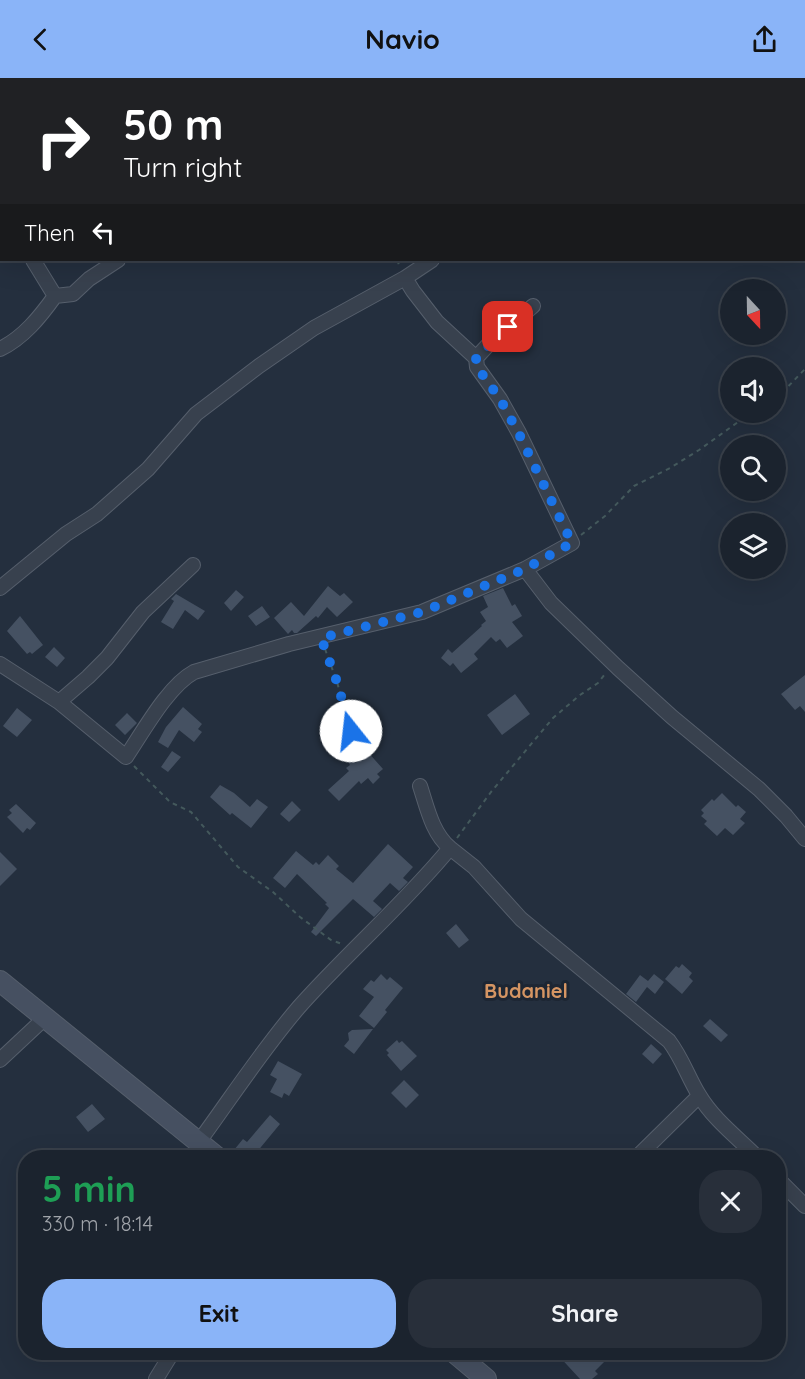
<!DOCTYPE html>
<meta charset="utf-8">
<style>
:root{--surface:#1b232e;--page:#282f3a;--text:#f1f3f6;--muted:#a0a4aa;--line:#39404a;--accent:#8ab4f8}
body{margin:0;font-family:Quicksand,sans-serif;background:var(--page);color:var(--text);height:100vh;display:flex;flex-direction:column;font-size:22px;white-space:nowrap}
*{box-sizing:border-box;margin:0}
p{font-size:20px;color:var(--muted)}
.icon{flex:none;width:33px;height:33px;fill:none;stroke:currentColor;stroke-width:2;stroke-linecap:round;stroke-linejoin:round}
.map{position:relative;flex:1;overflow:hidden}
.drawer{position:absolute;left:18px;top:1072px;width:768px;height:210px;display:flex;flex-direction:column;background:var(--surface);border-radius:24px;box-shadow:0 6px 24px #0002,0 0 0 2px var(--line)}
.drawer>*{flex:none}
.guide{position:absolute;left:0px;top:0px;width:806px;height:183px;box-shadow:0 6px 24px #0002,0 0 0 2px var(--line);background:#202124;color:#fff;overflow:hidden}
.needle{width:39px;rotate:158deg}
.fabs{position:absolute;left:720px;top:201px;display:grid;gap:12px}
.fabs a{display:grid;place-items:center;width:66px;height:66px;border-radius:50%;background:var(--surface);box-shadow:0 6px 24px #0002,0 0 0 2px var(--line);font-size:30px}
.pin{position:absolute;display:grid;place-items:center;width:51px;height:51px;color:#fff;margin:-26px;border-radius:12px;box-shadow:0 3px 9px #0006}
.me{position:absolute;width:66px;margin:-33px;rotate:344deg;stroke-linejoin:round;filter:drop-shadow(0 0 4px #0008)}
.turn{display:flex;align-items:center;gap:21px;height:126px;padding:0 24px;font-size:27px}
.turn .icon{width:78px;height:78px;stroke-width:2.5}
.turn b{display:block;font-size:42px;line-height:51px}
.then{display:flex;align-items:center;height:57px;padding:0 24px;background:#0003;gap:12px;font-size:22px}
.round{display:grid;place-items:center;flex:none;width:63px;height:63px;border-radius:24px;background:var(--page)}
.summary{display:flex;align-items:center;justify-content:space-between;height:102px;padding:0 24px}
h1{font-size:36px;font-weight:800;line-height:45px;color:#1e9e55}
.button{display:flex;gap:12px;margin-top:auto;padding:12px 24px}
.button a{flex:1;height:69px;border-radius:24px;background:var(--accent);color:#111;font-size:24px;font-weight:800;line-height:69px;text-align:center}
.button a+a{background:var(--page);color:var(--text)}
header{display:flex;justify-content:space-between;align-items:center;height:78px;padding:0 24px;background:var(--accent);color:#111;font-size:27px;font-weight:800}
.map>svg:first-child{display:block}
.building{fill:#455162}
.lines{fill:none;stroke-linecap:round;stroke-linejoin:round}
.street-casing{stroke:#565f6c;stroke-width:16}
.secondary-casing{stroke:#565f6c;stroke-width:22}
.path{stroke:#44595c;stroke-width:2;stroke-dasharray:4.5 4.5;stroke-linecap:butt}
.street{stroke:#38414e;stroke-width:14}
.secondary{stroke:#465061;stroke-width:20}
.route{stroke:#1a73e8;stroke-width:10;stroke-dasharray:0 18}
.labels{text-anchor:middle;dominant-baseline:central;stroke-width:6;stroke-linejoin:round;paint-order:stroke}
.quarter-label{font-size:20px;font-weight:bold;fill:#d59563;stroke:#1d2633}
</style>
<header><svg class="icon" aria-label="back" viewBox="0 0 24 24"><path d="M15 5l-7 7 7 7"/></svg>Navio<svg class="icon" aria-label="share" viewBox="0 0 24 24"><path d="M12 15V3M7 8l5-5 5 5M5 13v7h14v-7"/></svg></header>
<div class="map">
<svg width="805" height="1301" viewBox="0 0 805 1301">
<rect width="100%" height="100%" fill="#242f3e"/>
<path class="building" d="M328 508 340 518 344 515 353 524 337 539 327 529 318 540 316 538 297 555H294L292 552 288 556 274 540 291 524 304 538Z
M503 510 512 528 515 526 522 538 512 544 523 558 507 570 500 561 496 564 491 559 474 576 478 581 461 595 453 585 450 588 441 580 448 571 452 575 482 548 481 547 486 543 480 534 488 529 483 518Z
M236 512 244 519 231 533 224 525Z
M176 516 205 533 198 542 185 532 173 551 161 544 174 523 171 521Z
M262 528 270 539 256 548 248 538Z
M20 538 43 567 32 576 30 574 27 576 7 553Z
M54 569 65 580 57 589 45 579Z
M805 597V634L800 628 795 632 781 616Z
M515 616 530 636 502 657 487 637Z
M183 629 202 646 198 651 202 654 194 664 179 652 168 670 158 664 166 649Z
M17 630 32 642 17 659 3 648Z
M127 635 137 645 125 657 115 647Z
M353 664 361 677 366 672 383 691 377 696 380 699 373 706 368 700 361 706 359 703 339 723 328 712 349 693 346 690 350 687 340 672Z
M172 673 181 679 168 694 161 689Z
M220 707 234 715 250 729 257 721 268 729 251 750 232 735 230 737 210 719Z
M722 715 736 729 738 727 746 734 740 741 745 745 733 757 725 750 717 758 704 746 707 743 701 738 704 735 701 732 712 721 714 723Z
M292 723 301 732 289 744 280 736Z
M16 726 36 745 30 752 27 750 23 755 7 739 12 735 9 732Z
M388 766 413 789 403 800 408 804 399 813 390 805 373 823 382 831 374 839 353 821 316 858 311 854 329 830 325 826 327 825 297 796 285 810 273 800 296 773 313 787 316 784 319 787 328 777 339 788 336 791 353 805Z
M0 774 17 791 0 808Z
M456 846 469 862 459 870 446 855Z
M682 886 692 895 689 899 693 903 682 916 665 901 676 888 679 890Z
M381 896 387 902 390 899 403 910 385 932 387 934 374 950 359 938 374 919 363 911 371 902 374 904Z
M654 896 664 904 655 916 647 909 636 924 626 916 640 897 648 903Z
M710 941 728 957 721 964 703 948Z
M373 951 354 976 344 968 349 962 348 955 352 952Z
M397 962 399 965 402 963 417 978 401 993 387 977 389 975 386 972Z
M651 966 662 976 653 986 642 976Z
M278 983 302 996 289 1018 284 1015 282 1020 270 1014 277 1001 270 997Z
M404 1002 419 1017 406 1030 391 1015Z
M92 1026 105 1041 88 1054 76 1039Z
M270 1037 280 1046 252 1080H243L234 1072 243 1061 247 1064Z
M556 1275H578L583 1280 589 1275H601L607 1281 595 1293 598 1296 592 1301H580Z"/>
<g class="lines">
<defs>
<path id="street" d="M0 127 2 130
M33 182 55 218
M0 271C23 260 40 239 55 218L73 216 89 201 118 182
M476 280 488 267 533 228
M525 491 551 525 618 590 672 639 759 711 786 738 805 761
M0 510 66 456 97 436 148 391 196 336 259 288 314 250 405 200
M0 586 59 624 126 679C143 654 168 608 194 594L289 566 422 534 525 491 572 465 519 355 500 321 477 289 476 280 437 244 413 213 405 200 432 182
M59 624 88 599 107 580 143 534 193 487
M450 770 474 789 521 841 669 963C682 980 688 999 699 1017 713 1041 738 1060 758 1080
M0 982 46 939
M198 1065C231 1020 262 972 299 929 348 874 403 827 450 770 432 755 427 729 420 708
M636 1080 699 1018
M778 1101 805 1128
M156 1301 172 1275"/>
<path id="secondary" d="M0 903 218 1080
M455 1275 486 1301"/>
</defs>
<use href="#street" class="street-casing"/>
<use href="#secondary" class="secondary-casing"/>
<path class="path" d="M266 0V2
M587 2 588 0
M397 182 400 189
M776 321 805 291
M581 457 605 438 634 408 670 390 699 372 752 334
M325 571 337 604 351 653
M134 688 170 724 191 734 238 789 273 814 300 839 331 862 342 866
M457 760 491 714 553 640 580 617 598 605 605 596"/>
<use href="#street" class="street"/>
<use href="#secondary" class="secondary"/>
</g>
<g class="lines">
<path class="route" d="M351 653 337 604 321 560 422 534 525 491 572 465 519 356 500 321 477 289 476 280 508 249"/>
</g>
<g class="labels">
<g class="quarter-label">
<text x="526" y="912">Budaniel</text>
</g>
</g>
</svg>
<div class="fabs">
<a><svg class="needle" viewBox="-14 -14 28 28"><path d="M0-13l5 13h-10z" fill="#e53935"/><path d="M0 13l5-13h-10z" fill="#a0a4aa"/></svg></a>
<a><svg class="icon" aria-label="sound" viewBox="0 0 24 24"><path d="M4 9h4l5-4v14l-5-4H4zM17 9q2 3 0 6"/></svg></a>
<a><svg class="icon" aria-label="search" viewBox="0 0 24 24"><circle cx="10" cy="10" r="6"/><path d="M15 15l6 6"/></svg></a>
<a><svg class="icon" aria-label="layers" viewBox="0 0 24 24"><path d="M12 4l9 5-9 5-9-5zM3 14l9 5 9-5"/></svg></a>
</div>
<div class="pin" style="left:508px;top:249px;background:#d93025"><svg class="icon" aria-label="arrive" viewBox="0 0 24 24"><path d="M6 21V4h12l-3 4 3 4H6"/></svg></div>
<svg class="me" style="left:351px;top:653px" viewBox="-20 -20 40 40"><circle r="19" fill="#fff"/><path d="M0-13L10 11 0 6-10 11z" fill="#1a73e8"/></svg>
<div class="guide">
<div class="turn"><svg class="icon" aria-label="right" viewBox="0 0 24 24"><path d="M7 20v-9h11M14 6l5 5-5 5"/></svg><div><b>50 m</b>Turn right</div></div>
<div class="then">Then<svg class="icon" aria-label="left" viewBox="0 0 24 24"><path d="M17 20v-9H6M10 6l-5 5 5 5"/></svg></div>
</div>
<section class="drawer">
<div class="summary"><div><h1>5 min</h1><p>330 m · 18:14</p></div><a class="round"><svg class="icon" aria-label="close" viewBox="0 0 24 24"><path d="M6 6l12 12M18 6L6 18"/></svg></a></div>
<div class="button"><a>Exit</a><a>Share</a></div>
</section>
</div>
